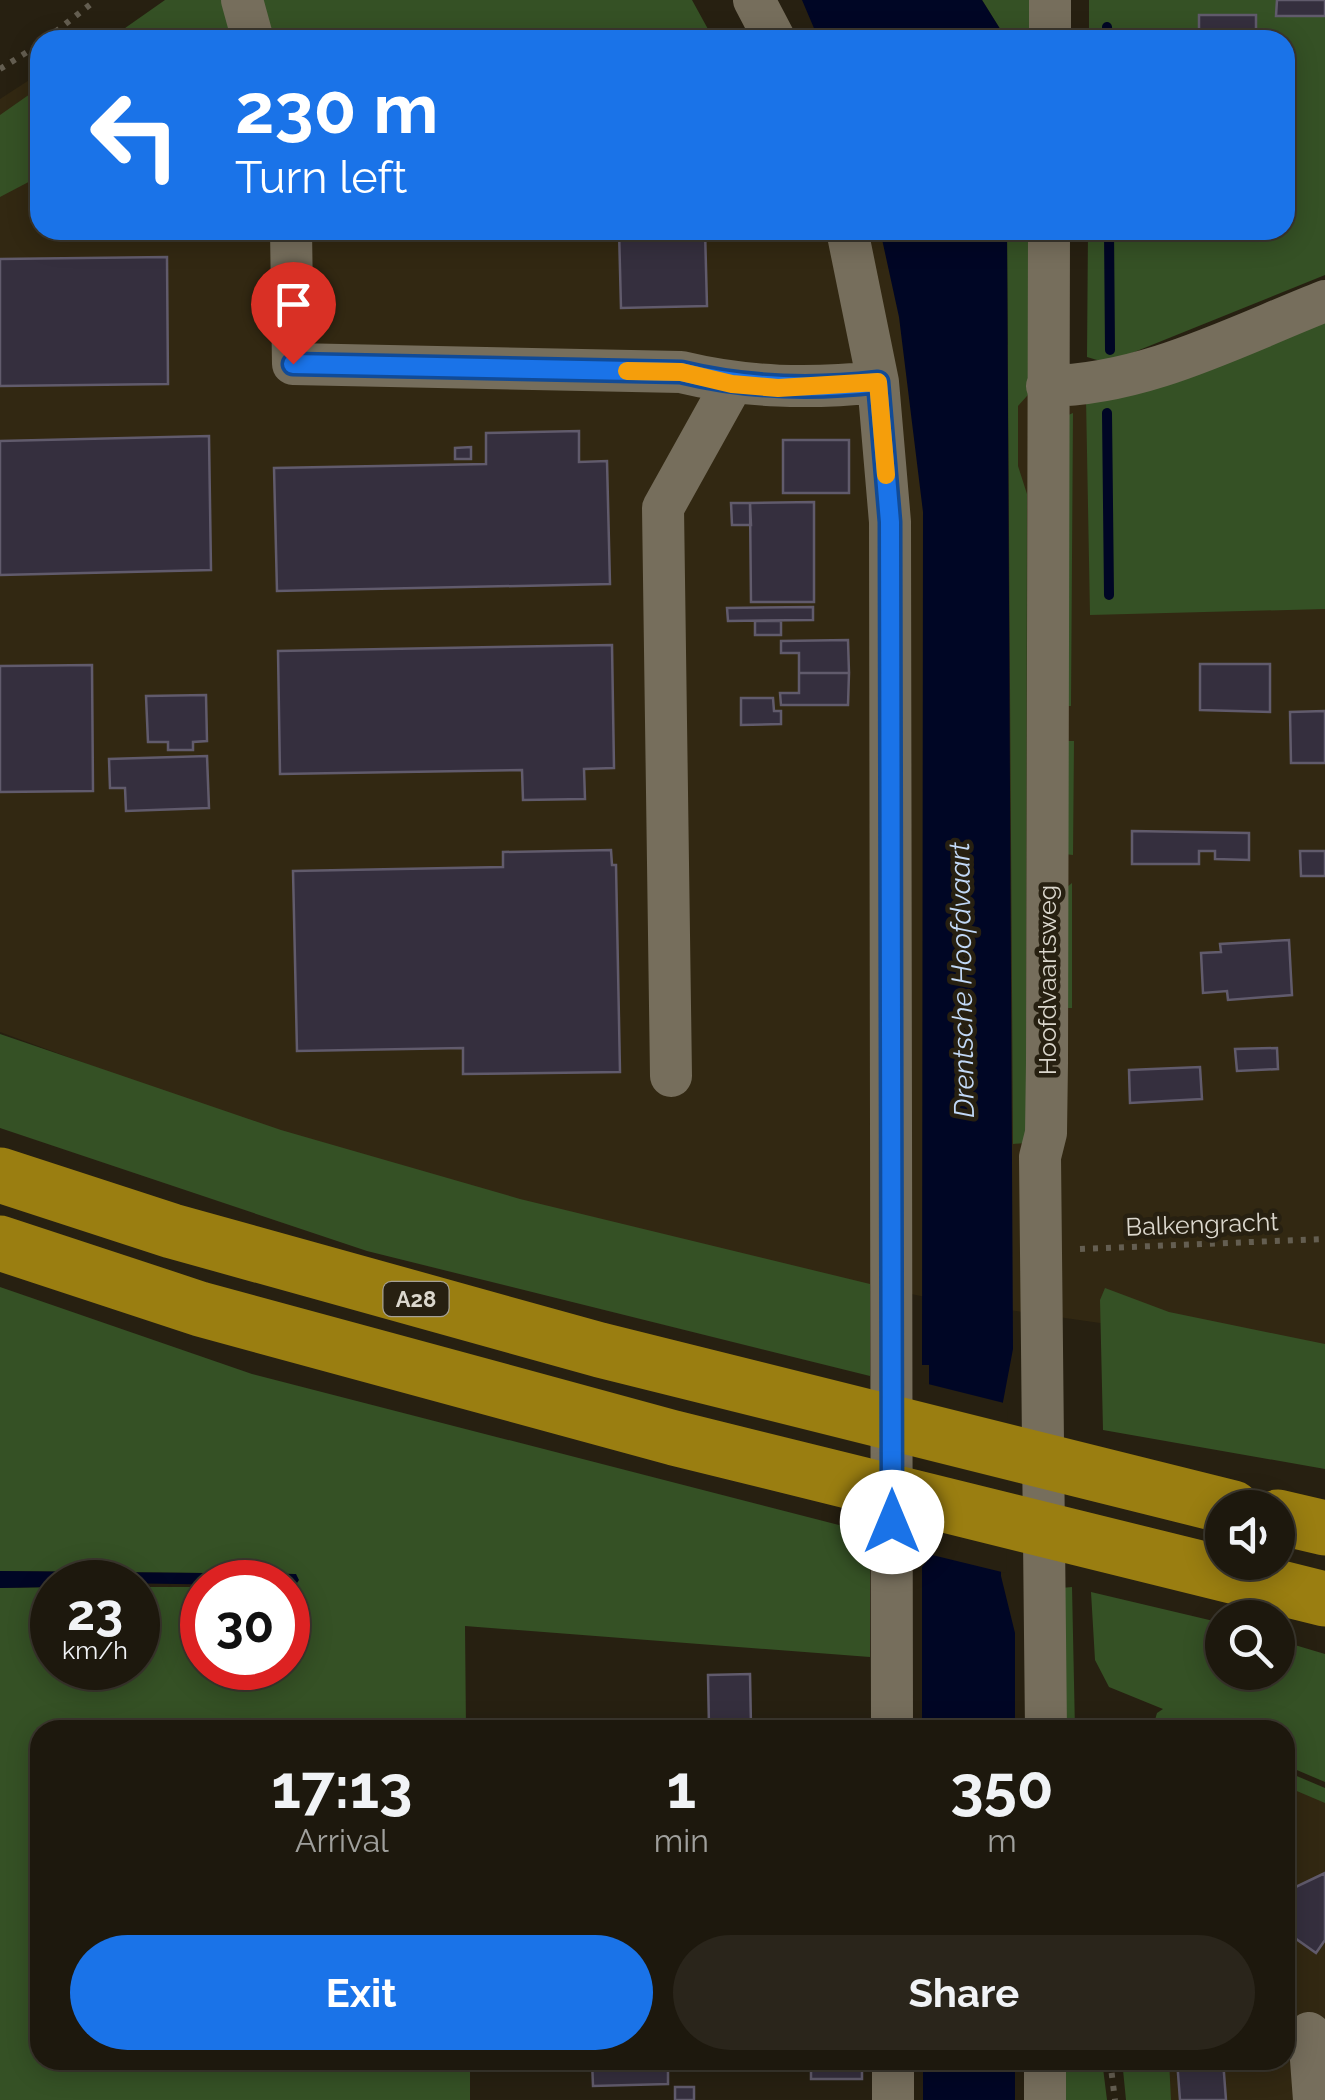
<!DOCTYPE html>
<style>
:root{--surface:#1d180d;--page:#2a251b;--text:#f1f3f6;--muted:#a0a09d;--line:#3b372e;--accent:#1a73e8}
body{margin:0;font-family:Raleway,sans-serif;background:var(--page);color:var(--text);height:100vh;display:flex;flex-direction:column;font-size:38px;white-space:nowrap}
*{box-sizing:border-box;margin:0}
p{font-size:32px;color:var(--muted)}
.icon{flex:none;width:55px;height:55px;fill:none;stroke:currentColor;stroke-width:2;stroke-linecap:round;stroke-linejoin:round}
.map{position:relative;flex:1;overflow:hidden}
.panel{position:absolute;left:30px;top:1720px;width:1265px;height:350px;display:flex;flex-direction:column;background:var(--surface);border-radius:30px;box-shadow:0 5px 25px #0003,0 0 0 2px var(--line)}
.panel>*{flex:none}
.top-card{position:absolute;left:30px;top:30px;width:1265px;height:210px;border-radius:30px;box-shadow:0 5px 25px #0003,0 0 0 2px var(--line);background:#1a73e8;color:#fff;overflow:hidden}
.fabs{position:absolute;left:1205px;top:1490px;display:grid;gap:20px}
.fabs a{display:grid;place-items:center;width:90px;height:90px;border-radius:50%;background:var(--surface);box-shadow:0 5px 25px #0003,0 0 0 2px var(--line);font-size:50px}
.speed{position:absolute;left:30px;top:1560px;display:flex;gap:20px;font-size:50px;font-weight:700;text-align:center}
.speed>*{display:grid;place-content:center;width:130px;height:130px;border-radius:50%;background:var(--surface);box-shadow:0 5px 25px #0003,0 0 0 2px var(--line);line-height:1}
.speed small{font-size:25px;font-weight:400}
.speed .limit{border:15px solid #d22;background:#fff;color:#111}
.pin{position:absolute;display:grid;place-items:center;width:85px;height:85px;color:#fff;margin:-102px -42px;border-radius:50% 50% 50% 0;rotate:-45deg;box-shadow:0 0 10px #0007}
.pin .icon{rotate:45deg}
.me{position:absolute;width:110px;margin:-55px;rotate:0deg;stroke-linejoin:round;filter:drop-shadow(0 0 8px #0008)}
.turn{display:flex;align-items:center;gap:35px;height:210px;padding:0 40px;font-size:45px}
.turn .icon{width:130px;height:130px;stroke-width:2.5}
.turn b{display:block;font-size:70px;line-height:85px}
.eta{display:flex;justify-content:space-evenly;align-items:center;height:170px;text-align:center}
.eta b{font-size:60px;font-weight:700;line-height:70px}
.primary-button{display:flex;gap:20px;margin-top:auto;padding:20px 40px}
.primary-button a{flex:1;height:115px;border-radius:60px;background:var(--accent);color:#fff;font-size:40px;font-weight:700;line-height:115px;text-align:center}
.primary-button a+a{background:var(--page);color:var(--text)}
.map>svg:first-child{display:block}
.built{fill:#322812}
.green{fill:#355125}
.water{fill:#000625}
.pier{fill:#272011}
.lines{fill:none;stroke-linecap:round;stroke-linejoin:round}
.stream{stroke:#000625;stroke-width:10}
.building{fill:#352f3e;stroke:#615b6c;stroke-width:2.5}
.path{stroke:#645e51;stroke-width:6;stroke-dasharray:5 8;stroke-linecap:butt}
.minor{stroke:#766e5c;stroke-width:42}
.highway{stroke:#9a7e11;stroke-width:55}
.route-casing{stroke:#114b97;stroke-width:25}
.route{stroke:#1a73e8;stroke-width:18}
.slow{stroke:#f59e0b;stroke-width:18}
.labels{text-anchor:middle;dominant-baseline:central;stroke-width:9;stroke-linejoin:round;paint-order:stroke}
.shield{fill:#272011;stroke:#a5a095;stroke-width:2.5}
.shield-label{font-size:22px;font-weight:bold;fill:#dbd7cd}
.street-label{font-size:25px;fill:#dbd7cd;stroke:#272011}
.water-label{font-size:28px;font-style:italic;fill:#c2d9f7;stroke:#272011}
</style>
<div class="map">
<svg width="1325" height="2100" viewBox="0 0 1325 2100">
<rect width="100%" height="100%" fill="#272011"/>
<path class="built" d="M40 73V230H885L902 284 1079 386 1325 282V1355L945 1301 459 1201 0 1032V99Z
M1285 1784 1325 1802V2100H1137L1135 2060H1285Z"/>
<path class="green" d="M165 0H228L241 40H108Z
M258 0H692L714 40H269Z
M982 0H1030L1037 40H1007Z
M1089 0H1325V275L1107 363 1087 357 1088 230H1285V40H1089Z
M40 87V176L0 197V115Z
M1007 230H1036L1035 387 1018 406V466L1027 494 1026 1143 1013 1144Z
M1325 314V609L1090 615 1086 398Z
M1073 413 1071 706H1065L1066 416Z
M1065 741H1074L1073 855 1064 854Z
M1072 883V1008H1065L1067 887Z
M0 1034 281 1130 520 1199 870 1284V1376L367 1251 0 1128Z
M0 1287 252 1374 870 1533V1657L465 1626 466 1730H40V2060H470V2100H0V1588L52 1587V1668H138V1587H202V1668H288V1586H295L296 1574 0 1571Z
M1105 1288 1169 1312 1325 1344V1469L1103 1430 1100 1300Z
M1072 1587 1075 1730H1058L1061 1588Z
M1091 1592 1222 1623V1672H1278V1640L1325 1654V1782L1285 1765V1730H1198L1170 1719 1169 1724 1184 1730H1152L1157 1713 1163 1709 1109 1687 1095 1660Z
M1285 1771 1325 1788V1803L1285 1786Z
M1058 2060H1102L1107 2100H1058Z
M1122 2060H1169L1171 2100H1126Z"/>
<path class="water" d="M802 0H982L1007 40H819Z
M880 230H1007L1013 1349 1003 1402 1001 1576 1015 1633V1730H922V1567L929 1559V1365H922L923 512 899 317Z
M0 1571 296 1574 299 1580 295 1586 52 1582V1587L0 1588Z
M923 2060H1015V2100H923Z"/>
<path class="pier" d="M924 1383 1008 1404 1006 1573 924 1553Z"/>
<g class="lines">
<path class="stream" d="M1107 27 1108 40
M1109 230 1110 350
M1107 413 1109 595"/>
</g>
<path class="building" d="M1277 0H1325V16H1276Z
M1199 15H1256V40H1199Z
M619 230H705L707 306 621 308Z
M167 257 168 384 0 386V259Z
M579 431V462L607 461 610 584 277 591 274 468 486 464V433Z
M209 436 211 570 0 575V441Z
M783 440H849V493H783Z
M471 447V459H455V448Z
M814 502V602H751L750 503Z
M731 503H750L751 525H732Z
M813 607V620L728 621 727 608Z
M755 621H781V635H755Z
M848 640 849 673H799V653H781V641Z
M612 645 614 768 584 769 585 799 523 800 522 770 280 774 278 651Z
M1200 664H1270V712L1200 710Z
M92 665 93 791 0 792V666Z
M799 673H849L848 705H781L780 693H799Z
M206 695 207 741 193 742V750H168V742H148L146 696Z
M741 698H773L774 711H781V724L741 725Z
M1325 711V763H1291L1290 712Z
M207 756 209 808 126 811 125 788H110L109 759Z
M1132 831 1249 833V860L1215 859V851H1199V864H1132Z
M611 850 612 865H616L620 1072 463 1074V1048L297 1051 293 871 503 867V852Z
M1300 851H1325V876H1301Z
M1289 940 1292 995 1228 1000 1227 991 1203 993 1201 953 1221 952 1220 944Z
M1277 1048 1278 1069 1237 1071 1235 1049Z
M1200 1067 1202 1099 1130 1103 1129 1070Z
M750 1674 751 1726 709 1727 708 1675Z
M845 1724V1730H782V1725Z
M1325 1873V1940L1316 1953 1285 1931V1892Z
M592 2060H668V2084L593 2086Z
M754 2060H862V2079H811V2069H754Z
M1177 2060H1223L1226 2100H1180Z
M675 2087H694V2100H675Z"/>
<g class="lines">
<path class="path" d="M45 40 96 0
M0 69 40 44
M1080 1249 1325 1239
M1110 2060 1115 2100"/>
<path class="minor" d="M242 0 253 40
M754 0 775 40
M1050 40V0
M291 230 293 364 681 372C747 388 810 389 878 382
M847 230 878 382 890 522 892 1730
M1047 386C1145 385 1236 336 1325 301
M671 1076 663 508 732 384
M1046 1730 1040 1157 1046 1133 1047 1063 1049 230
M893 2060V2100
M1045 2100V2060
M1314 2100 1309 2033 1325 2046"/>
<path class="highway" d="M0 1175 172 1231 600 1350 1233 1508
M0 1243 200 1309 674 1438 1325 1599
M1278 1517 1325 1528"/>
</g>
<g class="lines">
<defs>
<path id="route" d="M293 364 681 372C747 388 810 390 878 382L890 522 892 1522"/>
</defs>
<use href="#route" class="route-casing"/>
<use href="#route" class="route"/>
<path class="slow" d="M627 371 681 372 732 384 778 388 878 382 886 475"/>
</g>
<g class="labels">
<rect class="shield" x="383.5" y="1282" width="65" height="34" rx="8"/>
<g class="shield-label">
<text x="416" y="1299">A28</text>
</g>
<g class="street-label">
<text transform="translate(1047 980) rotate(-90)">Hoofdvaartsweg</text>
<text transform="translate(1202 1224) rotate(-2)">Balkengracht</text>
</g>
<g class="water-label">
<text transform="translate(962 980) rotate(-91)">Drentsche Hoofdvaart</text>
</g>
</g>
</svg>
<div class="fabs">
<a><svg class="icon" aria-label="sound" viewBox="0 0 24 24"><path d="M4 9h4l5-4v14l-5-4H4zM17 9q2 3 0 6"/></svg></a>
<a><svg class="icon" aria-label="search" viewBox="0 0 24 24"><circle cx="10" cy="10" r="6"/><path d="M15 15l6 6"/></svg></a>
</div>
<div class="speed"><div>23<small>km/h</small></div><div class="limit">30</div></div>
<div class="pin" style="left:293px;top:364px;background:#d93025"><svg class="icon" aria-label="arrive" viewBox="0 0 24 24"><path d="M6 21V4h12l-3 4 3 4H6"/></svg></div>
<svg class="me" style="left:892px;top:1522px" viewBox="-20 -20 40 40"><circle r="19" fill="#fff"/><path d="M0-13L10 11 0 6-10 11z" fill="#1a73e8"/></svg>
<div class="top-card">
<div class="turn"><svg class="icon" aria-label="left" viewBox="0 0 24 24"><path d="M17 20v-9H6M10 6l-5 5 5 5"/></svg><div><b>230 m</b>Turn left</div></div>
</div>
<section class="panel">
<div class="eta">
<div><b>17:13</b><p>Arrival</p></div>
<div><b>1</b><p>min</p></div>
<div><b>350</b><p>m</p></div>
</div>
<div class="primary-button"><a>Exit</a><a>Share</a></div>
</section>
</div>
